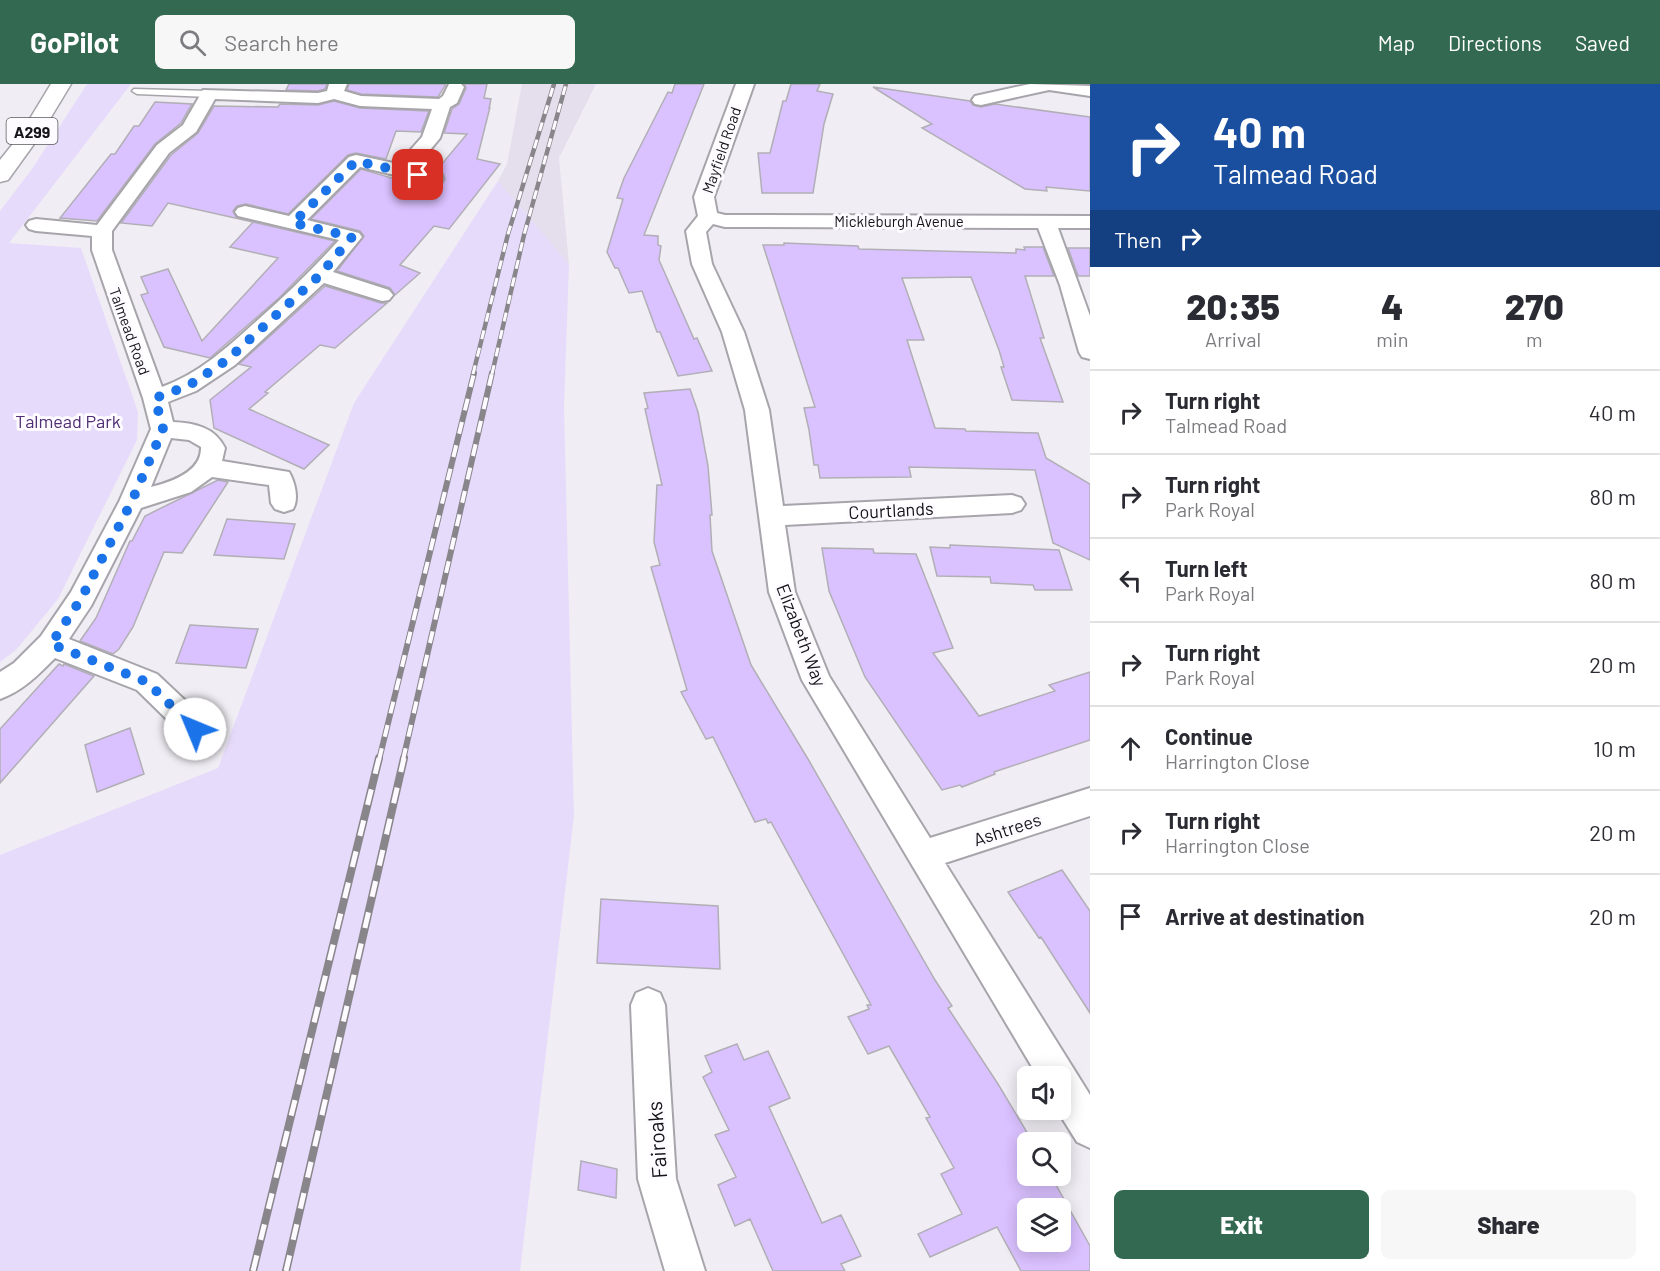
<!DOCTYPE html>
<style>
:root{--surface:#fff;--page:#f7f7f7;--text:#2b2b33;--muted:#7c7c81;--line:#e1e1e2;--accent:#326950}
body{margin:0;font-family:Barlow,sans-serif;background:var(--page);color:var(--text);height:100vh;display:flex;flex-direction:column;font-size:22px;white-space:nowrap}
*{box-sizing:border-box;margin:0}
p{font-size:20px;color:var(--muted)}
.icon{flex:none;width:33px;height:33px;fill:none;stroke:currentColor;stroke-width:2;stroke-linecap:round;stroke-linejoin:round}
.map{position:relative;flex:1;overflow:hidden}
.sheet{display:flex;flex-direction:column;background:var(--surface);width:570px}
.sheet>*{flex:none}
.hud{background:#1a4fa0;color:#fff;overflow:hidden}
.fabs{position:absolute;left:1017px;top:982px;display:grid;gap:12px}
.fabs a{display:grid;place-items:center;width:54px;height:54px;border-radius:9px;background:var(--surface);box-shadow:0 3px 15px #0003;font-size:30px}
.pin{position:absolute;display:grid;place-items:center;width:51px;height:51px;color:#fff;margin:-26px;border-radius:12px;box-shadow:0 3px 9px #0006}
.me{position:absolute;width:66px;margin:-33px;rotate:315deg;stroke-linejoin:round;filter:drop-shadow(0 0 4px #0008)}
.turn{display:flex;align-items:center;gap:21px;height:126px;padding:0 24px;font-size:27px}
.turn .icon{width:78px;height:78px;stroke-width:2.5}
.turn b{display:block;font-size:42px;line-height:51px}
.then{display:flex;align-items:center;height:57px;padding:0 24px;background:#0003;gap:12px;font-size:22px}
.eta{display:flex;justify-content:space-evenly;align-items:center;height:102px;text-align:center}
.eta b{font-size:36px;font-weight:800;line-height:42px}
.primary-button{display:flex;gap:12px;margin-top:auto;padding:12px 24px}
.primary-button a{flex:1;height:69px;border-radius:9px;background:var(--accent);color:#fff;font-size:24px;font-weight:800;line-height:69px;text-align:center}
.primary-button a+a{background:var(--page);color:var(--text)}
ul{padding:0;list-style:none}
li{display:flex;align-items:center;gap:18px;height:84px;padding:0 24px;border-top:2px solid var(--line)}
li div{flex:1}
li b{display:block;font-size:22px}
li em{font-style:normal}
header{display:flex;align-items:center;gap:36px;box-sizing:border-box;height:84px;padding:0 30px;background:var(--accent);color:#fff}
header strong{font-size:28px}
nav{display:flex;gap:33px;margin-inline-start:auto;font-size:21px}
.search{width:420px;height:54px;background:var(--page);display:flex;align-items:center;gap:15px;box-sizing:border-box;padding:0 21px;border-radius:9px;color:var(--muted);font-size:22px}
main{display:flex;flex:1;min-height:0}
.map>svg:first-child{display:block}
.built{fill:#e5dfed}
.green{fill:#e7dbfb}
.building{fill:#dac1ff;stroke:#b1afb5;stroke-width:1.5;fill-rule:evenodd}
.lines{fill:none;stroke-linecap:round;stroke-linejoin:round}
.lane-casing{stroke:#a7a5ab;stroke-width:3}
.street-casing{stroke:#a7a5ab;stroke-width:4}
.highway-casing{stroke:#a7a5ab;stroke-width:3}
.lane{fill:#fff;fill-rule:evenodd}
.street{fill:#fff;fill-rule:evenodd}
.highway{fill:#fff;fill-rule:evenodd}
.rail-far2-casing{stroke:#88868b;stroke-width:4.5}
.rail-far1-casing{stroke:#88868b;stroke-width:6}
.rail-casing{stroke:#88868b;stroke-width:8}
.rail-far2{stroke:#fdfbff;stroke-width:3;stroke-dasharray:9;stroke-linecap:butt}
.rail-far1{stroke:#fdfbff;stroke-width:4;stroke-dasharray:12;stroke-linecap:butt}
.rail{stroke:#fdfbff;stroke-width:5;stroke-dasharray:16;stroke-linecap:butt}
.route{stroke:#1a73e8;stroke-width:10;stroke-dasharray:0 18}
.labels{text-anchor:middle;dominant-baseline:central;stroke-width:6;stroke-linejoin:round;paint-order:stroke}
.far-street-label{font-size:15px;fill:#141315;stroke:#fdfbff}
.shield{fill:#fdfbff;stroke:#5a595b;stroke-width:1.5}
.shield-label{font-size:16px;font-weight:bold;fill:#141315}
.park-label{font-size:18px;fill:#4e2d73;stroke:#fdfbff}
.street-label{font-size:18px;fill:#141315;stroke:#fdfbff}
.near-street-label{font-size:21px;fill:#141315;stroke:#fdfbff}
</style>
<header>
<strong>GoPilot</strong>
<div class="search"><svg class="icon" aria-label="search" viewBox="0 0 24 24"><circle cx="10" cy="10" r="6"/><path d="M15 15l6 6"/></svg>Search here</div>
<nav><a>Map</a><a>Directions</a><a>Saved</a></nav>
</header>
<main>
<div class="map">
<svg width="1090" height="1187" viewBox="0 0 1090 1187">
<rect width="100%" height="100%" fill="#f0edf4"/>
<path class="built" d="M522 0H596L559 74 569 180 498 97 507 80Z"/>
<path class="green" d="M87 0H131L9 159 81 164 138 328 137 356 58 515 16 566 0 578V127L32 85Z
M498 97 569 180 564 322 574 732 520 1187H0V771L218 684 354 319Z"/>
<path class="building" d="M289 0H327L325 5 318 7 286 6Z
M349 0H446L438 13 361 10 347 6Z
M464 0H487L484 14 491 15 489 25 490 23 477 75 500 80 449 145 434 142 400 181 420 189 395 211 390 204 337 187 364 152 360 147 311 135 361 85 422 103 425 100 435 102 443 99 445 95 443 89 436 87 467 50 444 49 452 25 459 20 466 4Z
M675 0H704L644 151 658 152V161L661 162 659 176 694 255 697 254 712 287 678 292 660 248H657L642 207 629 209 618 184H615L607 168 623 115 617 114 624 94 668 8 672 9Z
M791 0H820L817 7 833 10 824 40 813 109H762L758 69H770L783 17H786Z
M873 3 970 17 973 21 981 23 995 20 1090 33V107L1046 103 1047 107 1025 105 922 44 932 40Z
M334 17 360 24 429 27 421 48 396 47 386 75 356 69 348 71 288 130 246 120 237 122 233 127 237 134 253 138 168 119 152 142 121 139 171 71 198 49 214 22 278 23 280 20 318 21Z
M155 18 192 20 181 39 155 60 97 137 60 134 111 70H115L134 42H139Z
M253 138 335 157 279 214 210 274 164 263 141 211 148 209 141 193 168 185 202 257 278 174 230 163Z
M784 159 858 162 859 165 1016 169V165L1025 166 1024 163H1043L1054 192H1025L1044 254H1040L1063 318 1012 316 1001 283H1004L999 266 971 193 902 194 924 256H907L935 344 965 345 966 347 1038 349 1046 374 1090 400V476L1053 459 1035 386 909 383 911 393 820 394 818 381H814L809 346 804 324 815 323 763 161H784Z
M1068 164H1090V192H1078Z
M325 202 381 219H387L335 264 320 261 265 308 268 309 249 325 329 361 304 385 214 344 210 316 251 283 239 280Z
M690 305 698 328 708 382 712 431H710L712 467 751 581 808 675 935 896 952 922 948 924 998 1000 1028 1050V1092H1051L1090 1162V1187H1021L997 1143 930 1173 918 1150 962 1130 941 1090 954 1084 926 1034 930 1033 889 962 868 970 848 933 869 925 867 921H871L771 738 768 739 766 735 755 738 713 653 706 655 681 608 687 606 651 483 660 481 654 458 657 401H662L645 325 648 324 644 309ZM1028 1125H1060V1158H1028Z
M218 396 228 398 182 469 164 468 133 543 119 565 113 570 80 557 96 534 130 457H132L145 432Z
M227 435 295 440 284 475 214 471Z
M950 461 1059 466 1072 506H1035L1033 501 991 499 990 493 937 492 930 463 950 464Z
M822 464 873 465 874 469 916 470 953 564 933 569 979 632 1055 607 1049 601 1090 588V656L994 688 995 690 962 703 960 701 942 706 865 593 829 507Z
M190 541 258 545 246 584 176 579Z
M59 580 63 582 64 580 94 592 0 699V645Z
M130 644 144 690 97 708 85 661Z
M1062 786 1090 827V929L1041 853 1039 854 1008 808Z
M601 815 718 822 720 885 597 879Z
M737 960 744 976 768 967 790 1014 769 1023 822 1139 841 1131 861 1172 841 1180 845 1187H773L750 1135 735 1142 718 1101 736 1093 715 1051 729 1046 703 993 712 988 705 972Z
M581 1077 617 1085 616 1114 578 1106Z"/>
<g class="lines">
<defs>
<path id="lane" d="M134 5 209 7 214 10 209 13 137 10 132 7Z"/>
<path id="street" d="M329 0H347L344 7 361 12 439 15 443 12 449 0H461L464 3 457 19 450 23 440 54 415 84 441 90 443 94 441 98 434 100 360 83 307 136 359 149 362 153 333 188 389 206 393 211 389 216 382 217 324 199 235 281 196 307 168 318 173 338C194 339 215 343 225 364L222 377 289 388C295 398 299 415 293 425L284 428 275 425 271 419 269 401 212 393 191 408 141 424 91 522 69 555 157 590 206 636 211 645 206 654 196 658 186 654 137 606 55 574C39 590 23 607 0 615V588L14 579 41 552 71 508 119 418 151 345 143 314 92 166V152L36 147 29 145 26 141 29 137 36 135 97 141 157 61 183 41 203 6 318 9 327 7ZM215 15 318 19 334 15 360 22 432 25 422 53 398 80 356 71 349 73 289 132 245 122 238 124 235 128 238 132 339 156C314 184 288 209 260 234 230 261 201 289 162 303L112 166V147L169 69 196 48ZM171 354 189 356 201 363C202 388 171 398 151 403Z
M736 0H754L714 113 717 129 725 131 1090 132V144H1058L1090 232V275L1082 273 1079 268 1060 201 1038 144 725 143 713 140 706 148 712 180 744 248 769 326 783 422 1012 411 1021 414 1025 420 1021 426 1012 429 785 441 795 508 829 592 930 754 1090 704V732L945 779 1090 1011V1064L1077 1058 1057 1026H1060V993H1038L802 596 769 508 745 326 722 248 692 180 686 147 698 132 694 113Z
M1030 0 1090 2V12L1049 6 981 21 975 20 972 16 975 12Z
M648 904 660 909 665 921 676 1095 705 1187H665L638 1095 631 921 636 909Z"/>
<path id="highway" d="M51 0H71L39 53 8 96 0 98V76L20 51Z"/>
</defs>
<use href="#lane" class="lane-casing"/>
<use href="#street" class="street-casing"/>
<use href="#highway" class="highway-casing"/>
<use href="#lane" class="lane"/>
<use href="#street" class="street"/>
<use href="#highway" class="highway"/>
<defs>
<path id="rail-far2" d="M473 290 508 150 554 0
M492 290 524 151 566 0"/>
<path id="rail-far1" d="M379 676 474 289
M403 676 492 289"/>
<path id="rail" d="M253 1187 379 674
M286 1187 404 674"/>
</defs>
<use href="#rail-far2" class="rail-far2-casing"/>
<use href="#rail-far1" class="rail-far1-casing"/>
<use href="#rail" class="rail-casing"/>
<use href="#rail-far2" class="rail-far2"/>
<use href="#rail-far1" class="rail-far1"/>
<use href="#rail" class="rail"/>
</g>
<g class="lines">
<path class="route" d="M195 645 147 598 51 560 81 515 132 417 163 345 155 314 188 302 227 276 320 191 352 153 293 139 356 77 418 91"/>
</g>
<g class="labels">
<g class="far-street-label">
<text transform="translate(721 66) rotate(-71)">Mayfield Road</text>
<text x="899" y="137">Mickleburgh Avenue</text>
<text transform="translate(130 247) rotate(70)">Talmead Road</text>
</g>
<rect class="shield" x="6.5" y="34" width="51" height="26" rx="4.5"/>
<g class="shield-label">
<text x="32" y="47">A299</text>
</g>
<g class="park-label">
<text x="68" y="337">Talmead Park</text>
</g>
<g class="street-label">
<text transform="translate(891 426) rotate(-3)">Courtlands</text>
<text transform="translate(802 551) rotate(69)">Elizabeth Way</text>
<text transform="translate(1007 745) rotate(-18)">Ashtrees</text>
</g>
<g class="near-street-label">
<text transform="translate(656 1056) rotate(-94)">Fairoaks</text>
</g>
</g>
</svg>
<div class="fabs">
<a><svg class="icon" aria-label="sound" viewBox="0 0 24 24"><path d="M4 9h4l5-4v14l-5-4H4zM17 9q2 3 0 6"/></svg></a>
<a><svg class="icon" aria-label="search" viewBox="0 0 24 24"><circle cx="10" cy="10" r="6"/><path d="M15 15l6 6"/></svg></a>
<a><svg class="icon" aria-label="layers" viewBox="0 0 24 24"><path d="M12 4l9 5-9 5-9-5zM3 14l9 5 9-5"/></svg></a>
</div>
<div class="pin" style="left:418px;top:91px;background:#d93025"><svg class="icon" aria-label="arrive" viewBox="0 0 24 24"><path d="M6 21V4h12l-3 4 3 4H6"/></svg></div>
<svg class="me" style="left:195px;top:645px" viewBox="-20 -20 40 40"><circle r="19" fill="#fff"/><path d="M0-13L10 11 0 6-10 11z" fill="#1a73e8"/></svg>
</div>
<section class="sheet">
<div class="hud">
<div class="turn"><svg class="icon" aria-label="right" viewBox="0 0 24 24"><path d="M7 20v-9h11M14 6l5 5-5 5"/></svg><div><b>40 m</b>Talmead Road</div></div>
<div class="then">Then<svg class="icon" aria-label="right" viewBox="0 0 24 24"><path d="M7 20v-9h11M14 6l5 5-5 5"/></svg></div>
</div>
<div class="eta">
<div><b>20:35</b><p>Arrival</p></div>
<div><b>4</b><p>min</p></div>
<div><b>270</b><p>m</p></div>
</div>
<ul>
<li><svg class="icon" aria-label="right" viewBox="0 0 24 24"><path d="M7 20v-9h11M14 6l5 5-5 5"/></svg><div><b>Turn right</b><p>Talmead Road</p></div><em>40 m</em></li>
<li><svg class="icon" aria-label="right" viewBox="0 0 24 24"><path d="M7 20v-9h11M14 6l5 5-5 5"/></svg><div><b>Turn right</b><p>Park Royal</p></div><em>80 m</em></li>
<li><svg class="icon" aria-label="left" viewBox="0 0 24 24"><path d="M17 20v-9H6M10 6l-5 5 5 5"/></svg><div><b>Turn left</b><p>Park Royal</p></div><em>80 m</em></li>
<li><svg class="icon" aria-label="right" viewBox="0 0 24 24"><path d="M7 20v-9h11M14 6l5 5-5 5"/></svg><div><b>Turn right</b><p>Park Royal</p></div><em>20 m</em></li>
<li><svg class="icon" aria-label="ahead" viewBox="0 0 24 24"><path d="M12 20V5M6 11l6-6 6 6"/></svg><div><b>Continue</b><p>Harrington Close</p></div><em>10 m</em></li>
<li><svg class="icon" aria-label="right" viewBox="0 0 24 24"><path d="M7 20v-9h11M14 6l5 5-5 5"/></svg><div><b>Turn right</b><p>Harrington Close</p></div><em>20 m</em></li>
<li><svg class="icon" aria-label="arrive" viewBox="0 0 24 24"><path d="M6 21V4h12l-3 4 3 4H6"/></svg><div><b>Arrive at destination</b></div><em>20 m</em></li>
</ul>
<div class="primary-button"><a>Exit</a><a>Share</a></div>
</section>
</main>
